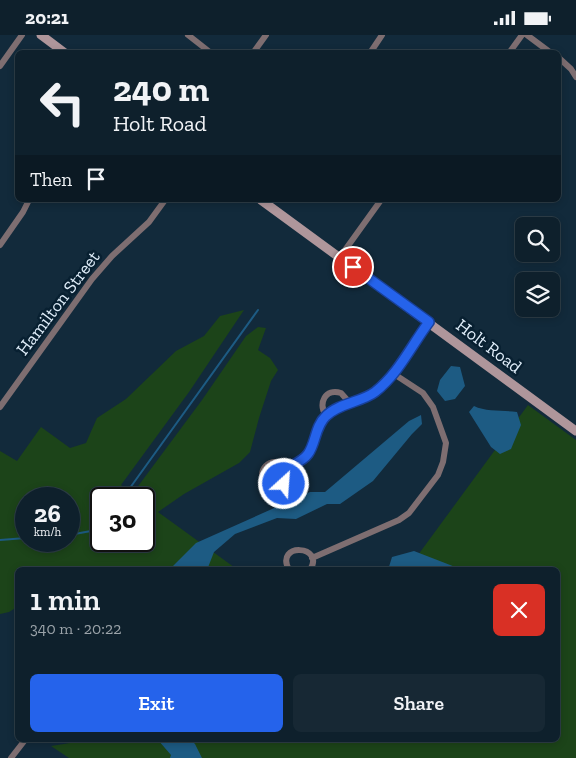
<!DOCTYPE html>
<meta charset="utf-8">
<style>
:root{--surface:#0e202c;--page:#172834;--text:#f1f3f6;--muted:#9ba3a9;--line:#2e3e48;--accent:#2563eb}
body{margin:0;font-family:"Zilla Slab",serif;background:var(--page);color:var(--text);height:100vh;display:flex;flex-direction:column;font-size:19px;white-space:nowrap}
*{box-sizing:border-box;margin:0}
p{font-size:16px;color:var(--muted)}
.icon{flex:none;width:28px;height:28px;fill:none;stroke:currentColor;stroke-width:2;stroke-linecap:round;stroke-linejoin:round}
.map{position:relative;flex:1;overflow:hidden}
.panel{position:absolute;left:15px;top:532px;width:545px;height:175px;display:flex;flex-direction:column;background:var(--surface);border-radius:8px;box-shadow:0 2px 8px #0003,0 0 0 1px var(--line)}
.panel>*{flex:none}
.banner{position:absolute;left:15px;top:15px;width:546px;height:152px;border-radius:8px;box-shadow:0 2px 8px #0003,0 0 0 1px var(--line);background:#0e202c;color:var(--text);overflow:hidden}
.controls{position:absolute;left:515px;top:182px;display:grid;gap:10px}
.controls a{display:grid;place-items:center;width:45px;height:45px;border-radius:8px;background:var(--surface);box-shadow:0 2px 8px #0003,0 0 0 1px var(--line);font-size:25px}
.speed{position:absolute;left:15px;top:452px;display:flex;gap:10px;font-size:25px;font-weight:700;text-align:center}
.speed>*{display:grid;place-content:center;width:65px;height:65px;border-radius:50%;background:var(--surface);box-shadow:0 2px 8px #0003,0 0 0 1px var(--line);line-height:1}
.speed small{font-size:12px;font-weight:400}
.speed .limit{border:2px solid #111;border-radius:8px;background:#fff;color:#111}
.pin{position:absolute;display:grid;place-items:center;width:42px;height:42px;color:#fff;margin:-21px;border:2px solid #fff;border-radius:50%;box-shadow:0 1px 5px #0007}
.me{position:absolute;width:55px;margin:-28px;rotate:26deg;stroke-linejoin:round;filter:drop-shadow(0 0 4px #0008)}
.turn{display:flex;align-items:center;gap:18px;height:105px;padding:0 15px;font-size:22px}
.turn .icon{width:65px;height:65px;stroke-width:2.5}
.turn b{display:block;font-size:35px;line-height:42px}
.then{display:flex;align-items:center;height:48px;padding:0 15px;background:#0003;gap:10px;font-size:19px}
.round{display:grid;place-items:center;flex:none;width:52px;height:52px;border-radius:8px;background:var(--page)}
.summary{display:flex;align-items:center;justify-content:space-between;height:85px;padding:0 15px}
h1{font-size:30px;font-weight:600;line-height:38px}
.button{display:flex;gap:10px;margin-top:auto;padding:10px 15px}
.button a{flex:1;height:58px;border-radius:8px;background:var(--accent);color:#fff;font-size:20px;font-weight:600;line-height:58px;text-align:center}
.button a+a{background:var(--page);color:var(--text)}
.status{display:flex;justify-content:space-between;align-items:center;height:35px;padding:0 25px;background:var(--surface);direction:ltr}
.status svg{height:14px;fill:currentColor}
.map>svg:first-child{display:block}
.green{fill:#1c4419;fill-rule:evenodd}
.water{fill:#1d5b83}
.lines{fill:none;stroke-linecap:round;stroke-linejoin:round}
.stream{stroke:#1d5b83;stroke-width:2}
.minor{stroke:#7e6e71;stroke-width:6}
.secondary{stroke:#af969b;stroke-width:9}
.route-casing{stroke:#184099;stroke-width:12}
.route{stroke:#2563eb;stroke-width:9}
.labels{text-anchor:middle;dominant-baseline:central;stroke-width:5;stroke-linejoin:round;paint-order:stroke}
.street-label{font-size:18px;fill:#e0eefa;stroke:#082031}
</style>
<div class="status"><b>20:21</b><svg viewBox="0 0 49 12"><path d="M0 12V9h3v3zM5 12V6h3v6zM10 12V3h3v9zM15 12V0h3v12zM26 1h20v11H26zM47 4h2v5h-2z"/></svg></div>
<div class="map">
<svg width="576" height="723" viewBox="0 0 576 723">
<rect width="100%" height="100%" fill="#122a3b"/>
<path class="green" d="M244 275 189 357 121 450 133 458 202 365 246 301 258 292 266 293 258 315 270 323 278 335 271 346 259 383 250 417 239 428 184 459 158 477 238 535H18L17 572 9 577 0 579V416L17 426 41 392 70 413 86 408 97 383 126 364 176 316 204 301 220 281ZM26 464H69V506H26ZM101 464H144V506H101Z
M528 370 576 405V723H69L51 711 89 705H558V535H407Z"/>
<path class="water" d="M451 331 460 332 465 351 455 364 445 366 437 356 440 345Z
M474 371C486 377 503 375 517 377L521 390 511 414 500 419 491 412 469 377Z
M421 380 422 389 412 399 373 446 340 469H327L296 484 277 483 235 499 214 517 207 535H169L196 508 310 457H325L409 386Z
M414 516 463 535H388L392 522Z
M158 705H191L195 709 202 723H170L171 720Z"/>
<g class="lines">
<path class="stream" d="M122 464 258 275
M69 500 91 496 101 491
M0 505 26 503"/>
<path class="minor" d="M188 0 211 18
M527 0 551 18
M253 18 266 0
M370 18 382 0
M509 18 522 0
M559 23 571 34 576 42
M0 31 22 0
M0 210 23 177 29 165
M340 222 381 165
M0 372 92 244 112 221 149 187 165 165
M326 381C318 368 325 353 341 358L349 367
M262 440a13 13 0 1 1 26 0a13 13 0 1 1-26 0Z
M286 434C293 430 303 426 308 419 316 408 315 391 326 380 339 368 363 366 375 357 399 338 411 311 429 287
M312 523 399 485 409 478 438 440 443 427 446 408 433 372 423 358 394 339
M289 535C274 507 326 510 310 535
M11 723 25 705"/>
<path class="secondary" d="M41 0 65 18
M261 165 576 396"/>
</g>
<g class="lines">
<defs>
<path id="route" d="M284 449 287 442 286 434C293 430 303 426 308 419 316 408 315 391 326 381 339 368 362 367 375 357 399 338 411 311 429 287L353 232"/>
</defs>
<use href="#route" class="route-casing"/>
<use href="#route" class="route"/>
</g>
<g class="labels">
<g class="street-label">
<text transform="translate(58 268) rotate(-53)">Hamilton Street</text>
<text transform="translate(489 311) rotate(37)">Holt Road</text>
</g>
</g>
</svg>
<div class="controls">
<a><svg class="icon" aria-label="search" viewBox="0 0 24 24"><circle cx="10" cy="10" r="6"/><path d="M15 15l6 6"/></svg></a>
<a><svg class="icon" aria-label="layers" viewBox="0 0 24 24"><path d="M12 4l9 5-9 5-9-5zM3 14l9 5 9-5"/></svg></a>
</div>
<div class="speed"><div>26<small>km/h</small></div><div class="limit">30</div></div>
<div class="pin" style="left:353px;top:232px;background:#d93025"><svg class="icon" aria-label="arrive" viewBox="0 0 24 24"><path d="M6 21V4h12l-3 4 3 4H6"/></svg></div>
<svg class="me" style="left:284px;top:449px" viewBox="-20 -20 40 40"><circle r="17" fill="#2563eb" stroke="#fff" stroke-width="3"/><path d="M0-11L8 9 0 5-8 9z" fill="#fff"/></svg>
<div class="banner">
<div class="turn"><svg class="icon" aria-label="left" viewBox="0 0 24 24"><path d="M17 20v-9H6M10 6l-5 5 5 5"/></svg><div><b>240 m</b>Holt Road</div></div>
<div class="then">Then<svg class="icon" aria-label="arrive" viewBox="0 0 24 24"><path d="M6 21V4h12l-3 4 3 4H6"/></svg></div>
</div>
<section class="panel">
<div class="summary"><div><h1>1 min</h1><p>340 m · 20:22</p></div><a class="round" style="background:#d93025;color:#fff"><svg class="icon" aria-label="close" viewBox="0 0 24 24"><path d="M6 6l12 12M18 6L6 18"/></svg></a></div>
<div class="button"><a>Exit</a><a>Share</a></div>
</section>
</div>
